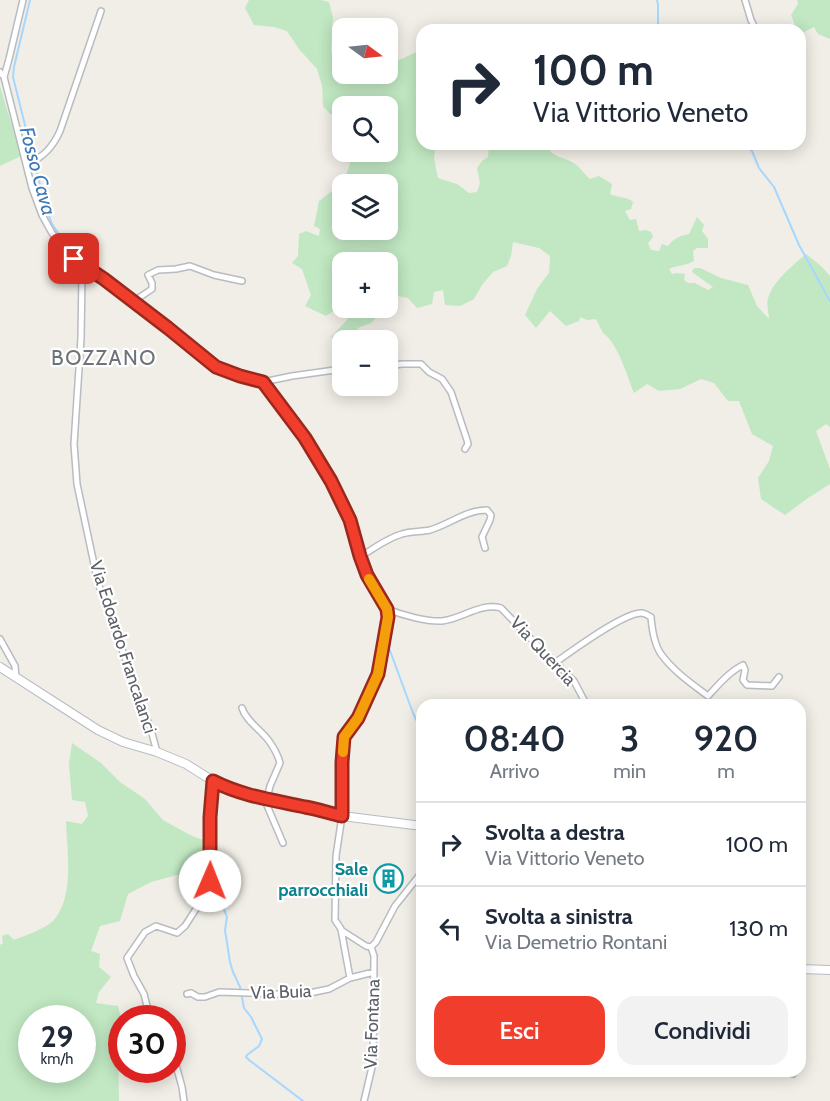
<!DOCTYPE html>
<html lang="it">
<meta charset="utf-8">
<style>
:root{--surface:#fff;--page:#f2f2f3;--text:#1f2937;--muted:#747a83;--line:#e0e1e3;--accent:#f03d2c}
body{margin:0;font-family:Cabin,sans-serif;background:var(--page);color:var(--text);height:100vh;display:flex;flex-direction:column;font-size:22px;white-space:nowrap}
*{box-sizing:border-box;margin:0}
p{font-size:20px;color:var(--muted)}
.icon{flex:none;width:33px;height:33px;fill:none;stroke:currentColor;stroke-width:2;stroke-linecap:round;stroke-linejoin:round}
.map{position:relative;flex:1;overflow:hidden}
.drawer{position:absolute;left:416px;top:699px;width:390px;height:378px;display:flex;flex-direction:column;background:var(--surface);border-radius:18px;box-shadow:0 3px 15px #0003}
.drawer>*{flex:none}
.banner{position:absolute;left:416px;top:24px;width:390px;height:126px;border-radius:18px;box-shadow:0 3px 15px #0003;background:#fff;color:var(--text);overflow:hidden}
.needle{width:39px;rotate:105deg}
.fabs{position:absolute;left:332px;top:18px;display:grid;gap:12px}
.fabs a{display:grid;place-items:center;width:66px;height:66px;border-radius:12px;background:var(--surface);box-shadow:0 3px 15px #0003;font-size:30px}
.speed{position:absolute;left:18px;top:1005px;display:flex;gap:12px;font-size:30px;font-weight:700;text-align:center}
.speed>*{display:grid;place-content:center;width:78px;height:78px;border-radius:50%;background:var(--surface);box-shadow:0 3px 15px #0003;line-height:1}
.speed small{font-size:15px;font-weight:400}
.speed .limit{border:9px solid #d22;background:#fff;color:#111}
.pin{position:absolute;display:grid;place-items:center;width:51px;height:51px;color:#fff;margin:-26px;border-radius:12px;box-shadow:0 3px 9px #0006}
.me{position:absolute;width:66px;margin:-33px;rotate:1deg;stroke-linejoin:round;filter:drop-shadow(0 0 4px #0008)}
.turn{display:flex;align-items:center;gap:21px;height:126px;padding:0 18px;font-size:27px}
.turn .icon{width:78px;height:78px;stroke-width:2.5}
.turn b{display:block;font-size:42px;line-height:51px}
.eta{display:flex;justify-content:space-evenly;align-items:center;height:102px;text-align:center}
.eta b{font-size:36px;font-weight:600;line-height:42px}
.action{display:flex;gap:12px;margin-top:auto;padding:12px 18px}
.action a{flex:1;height:69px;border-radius:18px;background:var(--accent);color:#fff;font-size:24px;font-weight:600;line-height:69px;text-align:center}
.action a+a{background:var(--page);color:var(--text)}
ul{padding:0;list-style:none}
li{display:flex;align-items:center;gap:18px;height:84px;padding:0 18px;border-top:2px solid var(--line)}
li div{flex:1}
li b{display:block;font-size:22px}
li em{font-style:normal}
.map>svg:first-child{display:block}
.green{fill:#c1e8c2;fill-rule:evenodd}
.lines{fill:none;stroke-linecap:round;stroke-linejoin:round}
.stream{stroke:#a7d7ff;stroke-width:2}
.street-casing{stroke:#b8bbc0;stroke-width:8}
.secondary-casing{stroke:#b9bcc2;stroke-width:10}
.street{stroke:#fff;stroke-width:5}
.secondary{stroke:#fff;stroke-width:8}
.route-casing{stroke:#9c281d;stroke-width:15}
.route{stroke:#f03d2c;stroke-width:10}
.slow{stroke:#f59e0b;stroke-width:10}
.labels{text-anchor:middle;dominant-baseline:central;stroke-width:4.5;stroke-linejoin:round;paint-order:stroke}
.street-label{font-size:18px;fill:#5d6167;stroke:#fff}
.culture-label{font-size:18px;font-weight:bold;fill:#0d838f;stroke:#fff;text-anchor:end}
.water-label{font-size:20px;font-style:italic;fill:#3e78b6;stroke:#fff}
.quarter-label{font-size:21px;letter-spacing:1.5px;fill:#6e7379;stroke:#fff}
</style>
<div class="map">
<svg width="830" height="1101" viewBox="0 0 830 1101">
<rect width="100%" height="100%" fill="#f0eee6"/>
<path class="green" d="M249 0H321L329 2 333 17 331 50 339 78 343 84 360 81 367 74H387V57L397 61 421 50V68L416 73 421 95 422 144H436L434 158 438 178 457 184 469 193 477 192 480 183 477 168 482 161 488 157 489 147 491 144H546C552 159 564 156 575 164 581 168 584 174 590 179L599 176 612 184 610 194C618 198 626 196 633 202L631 209 625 211 630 220 636 219 639 231 646 230 651 232 653 237 648 243 651 250 659 251 662 244 668 246C674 238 680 236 689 234L697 217 704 225 702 231 708 239V248H697L693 251 694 261C686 266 677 265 669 269L672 274 677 273 685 274 684 280 688 283H695L708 290 713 287 692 272 694 268H700L721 278 748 285 757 306 769 319C769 313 766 304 768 299 771 283 794 264 806 254L821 266 830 276V427L826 424 816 431 830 469V484L808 498 785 515 761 499 758 478 769 461 773 446 752 434 739 401H728L714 383 701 379 680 389 659 391 647 384 634 393C627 376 618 343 603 333L596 319 587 320 580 317 579 321 566 326 550 311 536 328 525 315 537 289 549 273 550 256 539 248 513 242 511 256 507 266 493 272 482 285 474 299 460 306 445 305 443 290 434 292 432 304 417 308 408 298 397 296 390 306 383 310 371 323 358 328 352 337 330 338 348 319 337 309 326 316 305 306 311 295 302 269 292 263 298 256 299 234 306 231 319 236 320 229 314 226 319 201 336 188 346 175 352 158 358 152H387V106H370L360 101 346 102 331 115 323 106 322 85 317 69 299 49 287 31 274 27 254 25 245 8ZM342 184H387V230H342ZM387 262V308H342V262Z
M797 0H830V39L818 34 814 27 800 34V30H797L791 15 798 4Z
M0 86 21 156 0 166Z
M72 743 101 763 120 782 145 799 163 820 190 835 203 840 206 860 203 876 177 875 151 882 128 894 120 921 100 926 91 951 100 954 99 967 111 977 99 992 96 1003 118 1006C121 1019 126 1038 118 1049L119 1101H0V945L3 943 2 936 8 934 14 940C24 936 44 929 52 922 75 899 67 851 66 821L82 824 88 816 85 802 72 800 69 764ZM32 1018H82V1070H32Z"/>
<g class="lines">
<path class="stream" d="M30 0 14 67 13 77 45 205 52 224 64 241 78 254 107 274 180 332 200 350 220 364 257 378
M657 0 658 5V30
M743 144 752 151 759 168 774 187 799 245 830 301
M267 384 300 421 327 463 349 503 367 566 373 578 388 599 392 609 393 615 389 648 413 713 422 732
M42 699 89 729
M213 812 216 856 225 889 221 902 227 917 225 930 230 962 233 972 240 987 244 1008 251 1017 262 1039 259 1046 247 1055 246 1057 249 1060 303 1101"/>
<defs>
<path id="street" d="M745 0 751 20 756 30
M0 72 4 77 32 188 42 215 52 233 67 252 74 259 103 279 168 328 216 367 240 376 263 382 305 438 331 481 350 520 360 557 367 575 387 609 388 617 378 674 358 718 344 737 342 762V816L336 856 335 920 341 929 350 978
M4 77 9 59 23 0
M27 164C43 158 53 147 60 131L101 11
M75 260 82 273 81 338 74 444 77 484 98 583 151 730 157 752
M135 303 137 299 152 289V283L148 275 158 270 176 269 190 266 214 275 242 281
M387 366 402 364H421L429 372 442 379 451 392 467 440 468 444 465 449
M263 382 292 376 342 369
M360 557C373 549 387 538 402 534 411 531 421 532 430 530 450 524 466 510 487 510L491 515 490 520 482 537 485 548
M387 609C402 615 427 622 442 621 462 619 481 602 501 608L531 639 574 681 585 702V705
M0 639 15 666 16 678
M556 662C572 651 624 612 642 613 647 614 647 615 651 617 652 629 654 644 661 654 673 671 692 684 708 696 718 685 729 672 743 665L745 670 743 680 747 685 772 686 779 677
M242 708C246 721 261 730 269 741 274 748 278 755 280 763L270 786 266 803 283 843
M341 930 366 946 371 947
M371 947 376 942 395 906 422 872
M187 994 191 993 198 997H205L219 992 300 995 329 989 350 978 374 972
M150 1018 144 994 134 976 127 958 145 932 156 926 177 933 185 926 203 898 210 881V817L213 781
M172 1051 182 1087 184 1101
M785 1071 793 1074
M364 1101 373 1063 374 956 371 947"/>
<path id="secondary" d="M0 667 98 730 123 742 157 752 186 764 213 781 239 793 266 800 308 807 342 816 422 826
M800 969 830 970"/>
</defs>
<use href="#street" class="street-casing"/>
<use href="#secondary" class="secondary-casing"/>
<use href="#street" class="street"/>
<use href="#secondary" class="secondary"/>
</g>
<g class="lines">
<defs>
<path id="route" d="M74 259 104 279 168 328 216 367 240 376 263 382 305 438 331 481 350 520 360 556 367 575 387 609 388 617 378 674 358 718 344 737 342 762V816C329 813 317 809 305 807 273 800 242 796 213 781L210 817V881"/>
</defs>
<use href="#route" class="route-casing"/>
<use href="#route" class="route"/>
<path class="slow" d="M343 752 344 737 358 718 378 674 388 617 387 609 369 579"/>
</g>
<defs>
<symbol id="building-ring" viewBox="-11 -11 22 22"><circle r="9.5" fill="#fff" stroke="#0f9aa8" stroke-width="1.5"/><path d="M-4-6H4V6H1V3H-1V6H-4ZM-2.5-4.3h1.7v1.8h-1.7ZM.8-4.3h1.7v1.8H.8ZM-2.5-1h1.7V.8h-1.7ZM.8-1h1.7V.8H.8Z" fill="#0f9aa8"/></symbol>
</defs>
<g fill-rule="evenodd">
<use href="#building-ring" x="372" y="862" width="33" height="33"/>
</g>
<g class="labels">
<g class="street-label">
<text transform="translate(123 647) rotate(72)">Via Edoardo Francalanci</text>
<text transform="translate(543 651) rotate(47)">Via Quercia</text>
<text transform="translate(281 992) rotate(-2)">Via Buia</text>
<text transform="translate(372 1024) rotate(-88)">Via Fontana</text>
</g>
<g class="culture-label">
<text x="368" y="869">Sale<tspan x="368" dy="21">parrocchiali</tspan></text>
</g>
<g class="water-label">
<text transform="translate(38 171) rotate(75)">Fosso Cava</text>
</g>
<g class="quarter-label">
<text x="104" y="357">BOZZANO</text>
</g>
</g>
</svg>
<div class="fabs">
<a><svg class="needle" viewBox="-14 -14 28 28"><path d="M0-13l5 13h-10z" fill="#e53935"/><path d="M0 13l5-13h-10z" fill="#747a83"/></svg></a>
<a><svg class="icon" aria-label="search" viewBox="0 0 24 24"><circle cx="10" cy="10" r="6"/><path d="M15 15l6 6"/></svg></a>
<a><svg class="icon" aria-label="layers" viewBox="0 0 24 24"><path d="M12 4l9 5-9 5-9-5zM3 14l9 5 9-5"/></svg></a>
<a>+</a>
<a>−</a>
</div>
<div class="speed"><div>29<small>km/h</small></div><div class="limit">30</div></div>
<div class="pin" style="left:74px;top:259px;background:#d93025"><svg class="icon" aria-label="arrive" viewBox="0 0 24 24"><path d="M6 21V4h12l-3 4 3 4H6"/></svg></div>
<svg class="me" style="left:210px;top:881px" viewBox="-20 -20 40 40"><circle r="19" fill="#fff"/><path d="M0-13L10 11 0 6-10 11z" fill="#f03d2c"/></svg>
<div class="banner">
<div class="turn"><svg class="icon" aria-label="right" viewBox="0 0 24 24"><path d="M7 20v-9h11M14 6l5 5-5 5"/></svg><div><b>100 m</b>Via Vittorio Veneto</div></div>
</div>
<section class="drawer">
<div class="eta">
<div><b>08:40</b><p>Arrivo</p></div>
<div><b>3</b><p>min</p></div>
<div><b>920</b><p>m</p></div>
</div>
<ul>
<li><svg class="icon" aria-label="right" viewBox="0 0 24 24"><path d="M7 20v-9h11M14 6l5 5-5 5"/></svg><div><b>Svolta a destra</b><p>Via Vittorio Veneto</p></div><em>100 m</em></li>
<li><svg class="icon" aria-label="left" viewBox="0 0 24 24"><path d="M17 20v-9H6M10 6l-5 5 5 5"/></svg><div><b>Svolta a sinistra</b><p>Via Demetrio Rontani</p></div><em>130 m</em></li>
</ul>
<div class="action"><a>Esci</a><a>Condividi</a></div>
</section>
</div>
